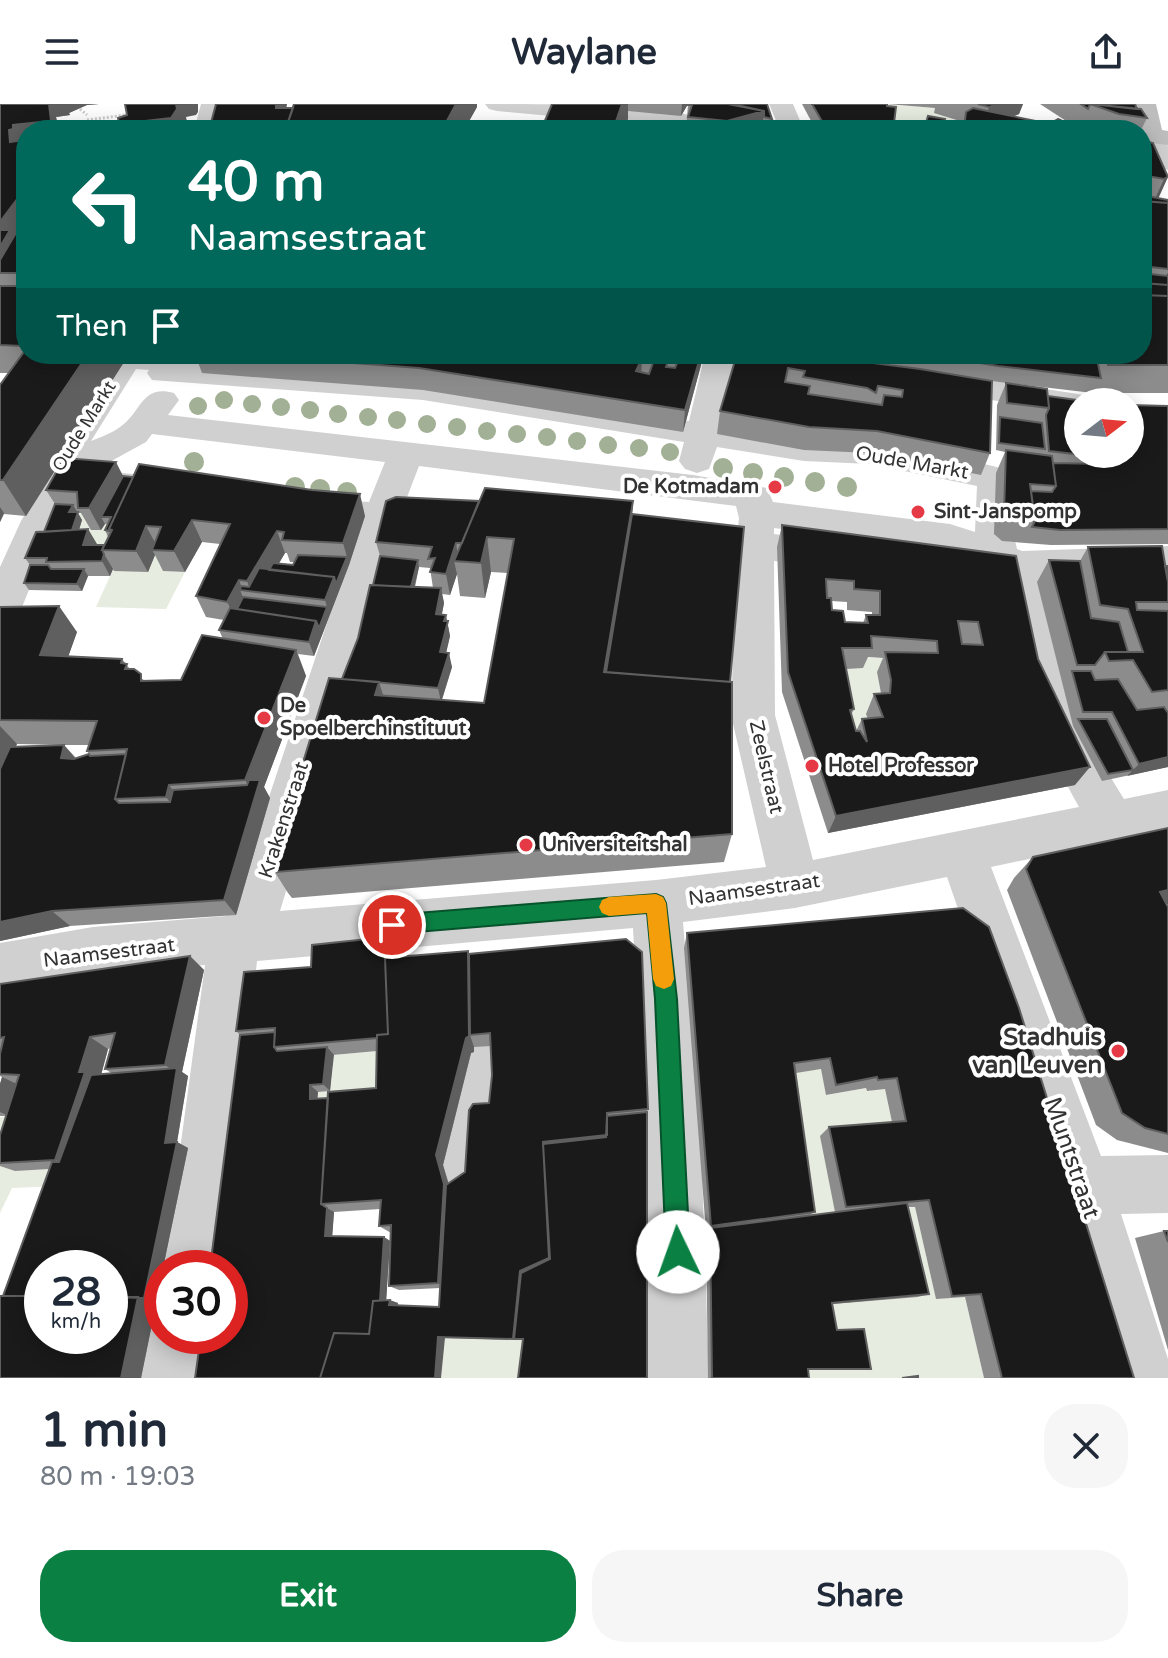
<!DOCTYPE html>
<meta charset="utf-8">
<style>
:root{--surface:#fff;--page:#f6f6f7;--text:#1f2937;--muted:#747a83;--accent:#0b8043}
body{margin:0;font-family:"Varela Round",sans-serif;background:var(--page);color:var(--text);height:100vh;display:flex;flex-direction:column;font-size:30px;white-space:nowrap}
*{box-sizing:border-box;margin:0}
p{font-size:26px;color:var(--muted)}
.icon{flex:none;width:44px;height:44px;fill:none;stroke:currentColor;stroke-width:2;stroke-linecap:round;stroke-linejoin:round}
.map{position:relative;height:1274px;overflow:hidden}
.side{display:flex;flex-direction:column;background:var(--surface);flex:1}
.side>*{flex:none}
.hud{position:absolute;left:16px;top:16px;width:1136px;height:244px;border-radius:32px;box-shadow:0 4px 20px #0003;background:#00695c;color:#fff;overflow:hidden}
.needle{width:52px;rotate:74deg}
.fabs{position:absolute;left:1064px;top:284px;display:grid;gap:16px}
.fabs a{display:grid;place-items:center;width:80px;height:80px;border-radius:50%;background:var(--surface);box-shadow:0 4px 20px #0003;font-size:40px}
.speed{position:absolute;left:24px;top:1146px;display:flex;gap:16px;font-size:40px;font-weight:700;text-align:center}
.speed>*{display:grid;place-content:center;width:104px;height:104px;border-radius:50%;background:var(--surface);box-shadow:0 4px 20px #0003;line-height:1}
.speed small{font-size:20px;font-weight:400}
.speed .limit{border:12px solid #d22;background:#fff;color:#111}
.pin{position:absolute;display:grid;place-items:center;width:68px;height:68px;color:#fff;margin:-34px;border:4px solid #fff;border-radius:50%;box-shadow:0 2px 8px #0007}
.me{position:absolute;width:88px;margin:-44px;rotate:357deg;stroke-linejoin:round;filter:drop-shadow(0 0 6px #0008)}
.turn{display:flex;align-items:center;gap:28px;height:168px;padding:0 40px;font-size:36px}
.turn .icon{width:104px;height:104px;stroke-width:2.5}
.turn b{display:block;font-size:56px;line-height:68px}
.then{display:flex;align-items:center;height:76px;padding:0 40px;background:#0003;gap:16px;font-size:30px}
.round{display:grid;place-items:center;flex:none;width:84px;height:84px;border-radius:32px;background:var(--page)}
.head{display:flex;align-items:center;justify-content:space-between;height:136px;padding:0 40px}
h1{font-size:48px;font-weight:700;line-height:60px}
.action{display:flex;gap:16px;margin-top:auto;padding:16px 40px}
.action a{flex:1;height:92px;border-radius:32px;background:var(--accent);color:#fff;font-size:32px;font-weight:700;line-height:92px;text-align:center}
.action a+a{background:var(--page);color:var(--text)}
header{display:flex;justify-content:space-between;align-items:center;height:104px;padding:0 40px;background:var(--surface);font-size:36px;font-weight:700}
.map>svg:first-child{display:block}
.green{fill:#e6ecdf}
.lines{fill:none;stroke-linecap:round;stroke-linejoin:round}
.path{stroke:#cdcdcd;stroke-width:3;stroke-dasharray:2 2;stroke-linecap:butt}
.street{fill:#d0d0d0;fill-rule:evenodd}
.secondary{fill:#bdbdbd;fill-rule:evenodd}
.tree{fill:#a2b095}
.wall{fill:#8c8c8c;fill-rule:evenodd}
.shaded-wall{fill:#5f5f5f}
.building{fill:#1a1a1a;stroke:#5f5f5f;stroke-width:2;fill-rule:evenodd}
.route{fill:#0b8043;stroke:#07532c;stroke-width:2}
.slow{fill:#f59e0b}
.poi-dot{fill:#e63946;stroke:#fff;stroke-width:3}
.labels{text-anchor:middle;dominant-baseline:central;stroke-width:8;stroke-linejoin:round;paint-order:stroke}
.far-street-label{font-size:18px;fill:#333;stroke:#fff}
.street-label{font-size:20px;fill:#333;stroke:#fff}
.poi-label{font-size:20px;font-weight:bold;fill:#333;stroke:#fff;text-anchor:start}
.near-poi-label{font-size:24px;font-weight:bold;fill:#333;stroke:#fff;text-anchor:end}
.near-street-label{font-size:24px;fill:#333;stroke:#fff}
</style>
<header><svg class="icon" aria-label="menu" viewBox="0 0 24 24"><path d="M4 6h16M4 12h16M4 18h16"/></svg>Waylane<svg class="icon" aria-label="share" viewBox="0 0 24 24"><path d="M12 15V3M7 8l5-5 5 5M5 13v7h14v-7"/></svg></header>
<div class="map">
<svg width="1168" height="1274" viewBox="0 0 1168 1274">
<rect width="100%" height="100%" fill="#fff"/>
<path class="green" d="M883 0 936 4 935 9 982 24 891 26Z
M77 409 90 410 101 426 105 420 115 421 158 444 164 467 185 468 166 505 96 503 117 457 74 442V416Z
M863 553 927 557 883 596 874 633 853 635 835 565Z
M386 946V997L317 1002 318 988 330 987 334 951Z
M821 965 827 991 866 984 867 987 885 985 894 1026 835 1110 805 1114 786 970Z
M9 1012 67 1064 60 1082 12 1084 0 1109V1013Z
M915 1103 936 1194 965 1193 984 1274H802L801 1265 830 1228 825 1200 918 1192 898 1104Z
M445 1234 525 1236 520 1274H441Z"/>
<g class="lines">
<path class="path" d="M80 5 87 11
M87 16 133 10"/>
<path class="street" d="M201 0H225L218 26H194Z
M485 0C570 0 657 0 740 21L743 26H699L497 7 489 5Z
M769 0H793L804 26H780Z
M1151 26 1160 28 1168 42V66L1159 63 1142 39V28Z
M114 250H180L185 259 423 276 689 317 705 250H805L811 257 806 264 795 267 735 261 722 322C817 337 914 340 1008 366 1021 387 1010 420 1017 445L1022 447 1168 442V470L1041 474C1058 560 1076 620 1124 695L1168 686V726L991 763 1101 1052 1168 1051V1109L1121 1110 1168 1255V1274H1110L1054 1081 947 773 795 804 683 818 701 1036 709 1274H645L644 1036 633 824 257 857 237 1053 218 1164H162V1175L158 1164 179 1053 205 861 93 871 0 889V839L93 823 226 812 234 798 359 423 75 387 57 417 20 508 14 519 0 523V463L21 417 42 382 34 373ZM136 265 149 266 147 269 152 276 423 296 684 338 679 357 685 365 697 369 709 365 717 343 804 357 870 360 977 382 975 428 950 420 773 398 767 384 693 371 168 311 179 296 174 289C141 280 142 308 120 323 112 329 101 333 91 337ZM152 330 385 358 369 398 319 395 227 380 95 366 146 338ZM419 362 736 402 739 414 737 431 404 401ZM774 424 944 446 964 454 774 430ZM396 426 489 432 736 458 731 611 766 763 656 776 280 807ZM774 457 1004 487C1018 567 1039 632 1079 703L813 756 775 611Z
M934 268 1078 290 1090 293 1093 298H1078V310L923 285 918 278 923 271Z
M484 915 503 923C519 962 507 972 494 1006 485 1028 488 1055 477 1080L457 1089 437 1080 428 1060 439 997 455 967 457 942 465 923Z
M162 1206V1232H208L200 1274H136L144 1232 154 1210Z"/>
<path class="secondary" d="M1132 0H1156L1162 26 1168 27V41L1142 38V26H1137Z"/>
</g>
<g class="tree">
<circle cx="224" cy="296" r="9"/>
<circle cx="252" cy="300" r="9"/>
<circle cx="198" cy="302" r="9"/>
<circle cx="281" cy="303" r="9"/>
<circle cx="310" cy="306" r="9"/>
<circle cx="338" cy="310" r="9"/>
<circle cx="368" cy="313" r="9"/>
<circle cx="397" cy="316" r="9"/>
<circle cx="427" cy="320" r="9"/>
<circle cx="457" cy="323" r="9"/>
<circle cx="487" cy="327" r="9"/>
<circle cx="517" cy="330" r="9"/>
<circle cx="547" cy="333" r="9"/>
<circle cx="577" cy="337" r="9"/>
<circle cx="608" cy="341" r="9"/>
<circle cx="639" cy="344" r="9"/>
<circle cx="670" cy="348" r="9"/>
<circle cx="194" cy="358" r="10"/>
<circle cx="723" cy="364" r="10"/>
<circle cx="753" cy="369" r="10"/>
<circle cx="784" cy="373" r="10"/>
<circle cx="815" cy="378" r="10"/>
<circle cx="295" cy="383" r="10"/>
<circle cx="847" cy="383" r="10"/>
<circle cx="320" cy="385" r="10"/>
<circle cx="347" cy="388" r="10"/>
</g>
<path class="wall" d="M0 0H99L87 1 69 9 70 11 56 13 59 26H26V119L23 123H26V250H174L170 257 125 256 26 412 4 410 0 418V281L8 269H0Z
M552 0H688L681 12 628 7V15Z
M802 0H1023L1019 10 1013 12 1080 26 1040 0H1135L1137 5 1147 14 1141 26H961L963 18 934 9 935 4 887 0 894 19 949 26H816Z
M688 1 772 15 770 26H686Z
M477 3 464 26H209L287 4Z
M1142 36 1168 72 1158 94 1168 96V289H1093L1007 279 1048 292 1078 350 1168 302V440L1051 441 1002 437 994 430 996 369 1005 348 996 346 997 301 1006 279 992 277 990 349 981 371 870 349 804 346 717 330 720 307 737 250 906 263 845 253 846 250H1142Z
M195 250H703L701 261 683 328 423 286 202 269Z
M123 372 365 412 349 461 314 552 298 550 306 572 264 683 270 694 236 811 70 822 0 837V503L77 528 68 552 122 555 130 565 145 577 181 576 223 535 219 526 224 516 206 513 196 492 220 440 202 438 185 468 163 467 155 451 148 468 114 467 113 465 110 472H88L82 487 29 486 24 479 30 461 25 454 44 428 55 400 46 386ZM78 409H81L91 426H101L105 420H107L105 426 108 433 104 441H97L88 425 79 426 82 416ZM285 449H287L290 458H294L293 461 279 459ZM17 640 64 641 15 643ZM64 641H89L87 647 89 650 76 654Z
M479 397H633L632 410 730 578 732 730 724 758 292 794 288 789 271 762 358 534 373 481 380 452 376 438ZM419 463 430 464 433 484 415 483ZM491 468 508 469 484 599 442 596 452 563 446 548 450 532 447 517 442 510 444 499 442 490 450 491 457 470 460 492 485 494Z
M782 421 1016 452 1038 555 1075 681 828 729 782 588 777 443ZM831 497 847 498V506L872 508V511H866L863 519 845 518 832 506ZM868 553 883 554 877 568 881 589 874 590 866 610 868 615H862L856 627 851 611 854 605 846 565 863 564Z
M1088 443 1168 462V663L1102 677 1073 622 1037 478 1049 456 1080 457Z
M1033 753 1167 801 1168 803V1049L1117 1036 1096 1021 1007 786 1014 774Z
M963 804 1134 1274H984L965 1193 936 1195 915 1103H908L929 1190 918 1193 833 1200 808 1265 809 1274H708L706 1128 684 844 687 829ZM821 965 826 991 866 984 867 987 885 985 892 1018 829 1023 820 1032 835 1108 808 1112 815 1108 796 969Z
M468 847 469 850 648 1005 523 1236 445 1234 195 1274 240 931 236 927 311 863 393 848V853ZM491 942 492 971 489 999 465 1068 449 1080 443 1061 471 949 474 948V943ZM377 947 376 984 328 994H317L318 988 330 987 333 951ZM380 1105 379 1122 391 1129 389 1182 399 1186 440 1184 439 1203 398 1201V1199L386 1196 390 1137 384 1133 332 1132 334 1108Z
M190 852 204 866 182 968 188 972 177 1038 188 1044 163 1164H162V1171L141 1274H0L3 1192 49 1065 15 1067 0 1062V1031L6 1012H0V980L2 973 0 972V880ZM111 944 105 965 113 970 101 971 108 945Z
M1164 1127H1168V1246L1135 1134Z"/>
<path class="shaded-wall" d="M49 0H99L87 1 69 9 70 11 56 13 59 26H26V54L10 38 9 26 13 21Z
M172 0H198V8L196 11 186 13 189 26H121L119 20Z
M276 0H287L283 26 276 4Z
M456 0H477V3L464 26H442Z
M622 0H628V15L624 26H613Z
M682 0H688L681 12Z
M998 0H1023L1019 10 982 24 989 3Z
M764 7 762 26H726L727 17Z
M1168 73 1158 95 1154 97 1164 75Z
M18 94 26 111V119L15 134 0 169V118Z
M26 161V176L22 169Z
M88 250H124L126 255 26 412 3 376Z
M167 250H174L170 257Z
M701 250H703L701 261 683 328 685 306Z
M642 254 641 276 636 267Z
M116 358 127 380 101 413 105 420 101 426 89 404Z
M360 390 365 412 349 461 314 552 309 538 316 517 327 503 325 496 334 473 347 453 343 439Z
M633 397 631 432 606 581 604 568Z
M73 401 82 416 74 442 69 408Z
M0 403 4 409 0 418Z
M192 416 202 438 185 468 174 447Z
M146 422 158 444 152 446 155 451 148 468 136 447Z
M88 425 97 440 93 456 83 441Z
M277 427 285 449 271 473 251 488 247 477Z
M487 433 491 468 485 494 481 459Z
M456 439 459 458 454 457 457 470 450 491 446 470Z
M104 450 113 465 110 472 102 457Z
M418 456 419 463 411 497 410 489Z
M84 465 88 472 82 487 77 480Z
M239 476 243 487 240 486 246 501 234 511 227 498Z
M441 484 444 499 439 524 436 510Z
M59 502 77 528 60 576 40 551Z
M446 511 450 532 443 563 440 548Z
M296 546 306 572 264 683 270 694 236 811 224 796 255 693 245 676Z
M449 549 452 563 441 598 438 584Z
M379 578 389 610 375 591Z
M0 622 17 640 0 681Z
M64 641 80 660 61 654Z
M1168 653V663L1127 672 1139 660Z
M1090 663 1075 681 828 729 836 712Z
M169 681 186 704 183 716 166 693Z
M1168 786V800L1136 808 1160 788Z
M52 807 70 822 0 837V818Z
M386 833 393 848 397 945 390 933Z
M468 847 473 865 470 931 474 943V948L471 949 443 1061 451 1089 446 1183 438 1179 436 1051Z
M190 852 204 866 182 968 188 972 177 1038 188 1044 163 1164H162V1171L141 1274H121L165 1039 176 969 165 961Z
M90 933 108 945 76 1064 55 1056Z
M327 943 334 951 330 987 323 980Z
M2 973 17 980 9 1012 0 1008V980Z
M310 981 318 988 317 1002 310 995Z
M327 1104 334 1108 332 1136 325 1132Z
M384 1133 390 1137 386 1200 380 1198Z
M390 1196 398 1199 397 1204 389 1201Z
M438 1233 445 1234 441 1274H435Z"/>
<path class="building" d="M0 0H49L51 17 13 21V25L9 26 10 38 23 36V49H26V94H18L0 118Z
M125 0H176L177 5 171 14 119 20 118 14 127 11Z
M216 0H276V4H293L286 24V26H209Z
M294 0H456L442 26 286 24Z
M552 0H622L613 26H541Z
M689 0H728L764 7 727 17 688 13 692 1H688Z
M732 0H767L772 15 764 13V7Z
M812 0H887V2L896 3 894 19 925 22 928 12 945 15 941 25 949 26H827Z
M978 0H998L989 3Z
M1081 0H1090L1088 5Z
M1090 0 1141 5 1147 14 1119 10Z
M1091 0H1135L1137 5Z
M973 4 1055 21 1052 26H975L964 24 966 8Z
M1058 15 1081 26H1053L1055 21 1049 20Z
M1142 36 1153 39 1168 73 1164 75 1142 71Z
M1142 91 1168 96V99L1142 97Z
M1142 97 1168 99V165L1142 162Z
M20 122 26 123V161L22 169H0V156Z
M0 126H10L0 143Z
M1142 169 1167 172 1168 170V181L1142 179Z
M1142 179 1168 181V192L1142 191Z
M0 182H26V235L22 242 0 241Z
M1142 191 1168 192V261H1108L1105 250H1142Z
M26 245V250H88L3 376H0V281Z
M235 250H583L581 256 598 258 601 250H701L685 306 419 264ZM642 254 654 256 649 270 636 267ZM669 254 679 255 675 264 666 263Z
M737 250H803L920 265 992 277 990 349 877 327 809 323 720 307ZM788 264 805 267 803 273 867 284 876 289 878 282 903 286 902 293 884 291 882 301 808 290 810 282 785 278Z
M925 250H1096L1101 274 998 262Z
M1006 279 1047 285 1049 304 1007 299Z
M1048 292 1091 298H1078V350H1130V301L1168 302V425L1060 426 1032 423 1035 417 1031 387 1052 388 1056 382 1053 359 1101 360 1100 353 1049 347 1046 311 1049 304Z
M1000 313 1042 319 1045 345 999 339Z
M1006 346 1052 352 1056 382 1030 380 1035 417 1013 415 1004 408Z
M64 354 116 358 89 404H78L77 388 46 386Z
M139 360 312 386 360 390 343 439 282 436 284 428 277 427 247 477 239 476 227 498 196 492 230 420 192 416 174 447 152 446 161 423 146 422 136 447 102 446 112 426 109 425Z
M123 372 133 373 109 425 110 427 105 426 111 413H101Z
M485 384 633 397 604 568 732 578V730L276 768 271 762 329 574 379 578 375 591 484 599 514 435 487 433 481 459 454 457Z
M396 393 479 397 462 439H456L446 470 430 468 435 454 428 455 432 443 376 438 386 397Z
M55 400 73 401 69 408H78L72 426 44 428Z
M632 410 744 423 730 578 606 568Z
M782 421 1016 452 1038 555 1090 663 836 712 788 568ZM826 475 854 477V485L880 487V511H866L868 519 845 518 843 507 832 506 831 494H827ZM958 517 978 518 983 541 962 540ZM871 532 937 537 938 549 885 548 891 576 890 589 874 590 883 613 862 615 867 638 860 627H856L850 606 854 605 842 544H872Z
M88 425 83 441H104L102 446 104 450 102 457 46 458 47 454H25L36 428Z
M1162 442 1168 478V498H1136L1137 506 1168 507V586L1152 588 1133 556 1109 557 1105 548H1143L1128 505 1100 501 1088 443Z
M298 451 347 453 336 480 334 473 269 466 273 459 293 461Z
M380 452 418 456 411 483 373 481Z
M1049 456 1080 457 1091 514 1119 518 1128 548H1105L1095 561H1077Z
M30 461H48L51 465H84L77 480 24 479Z
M1165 462H1168V478Z
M259 464 334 473 325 496 240 486 241 482 249 483Z
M370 481 441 484 436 510 446 511 444 517H448L440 548 449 549 438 584 342 575 358 534Z
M243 493 327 503 319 524 316 517 237 505Z
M59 502 40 551 122 555 121 559 127 560 125 565H134L141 570V577L181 576 202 531 296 546 245 676 169 681 166 693 115 695 127 645 87 647 97 617 0 616V503Z
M230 504 316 517 309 538 219 526Z
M1072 567H1091L1095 576 1118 575 1137 606 1164 603 1168 609V653L1139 660 1112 608H1083Z
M1078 615H1107L1133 666 1108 670Z
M64 641 61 654 74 655 89 650 90 652 126 650 115 695 119 699 170 698 173 686 247 681 249 676H260L224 796 52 807 0 818V665L10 643Z
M1168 724V786L1160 788 1168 803V1030L1145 1024 1122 1009 1026 765 1033 753Z
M963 804 989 823 1019 904 1134 1274H1002L981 1190 952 1192 929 1096 846 1103 829 1023 906 1017 897 974 878 976 877 973 836 981 830 954 794 959 815 1108 711 1122 687 829Z
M386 833 387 854H385L388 930 377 931V934L274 943 275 924 236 927 244 868 311 863 312 841Z
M626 835 642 848 648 1005 607 1009V1031L543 1038 549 1154 520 1167 513 1235 438 1233 435 1274H320L334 1229 369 1230 373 1197 390 1196 389 1201 439 1203 446 1081 465 1068 469 1006 473 1000 489 999 492 971 490 929 470 931 469 850Z
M468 847 469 932 466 934 436 1051 444 1080 438 1179 389 1182 391 1121 379 1122 381 1096 321 1100 328 988 376 984 377 931 388 930 385 854Z
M190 852 165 961 105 965 115 929 90 933 79 968H85L55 1056 0 1059V1031L19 971 0 970V950L4 933 0 934V880Z
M275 928 274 943 277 947 327 943 323 980 310 981V995L328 994 321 1100 327 1104 325 1132 384 1133 380 1197H373L369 1230 334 1229 320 1274H195L201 1232H230V1164H210L240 931Z
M177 964 165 1039 177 1038 144 1194 110 1193V1164H42V1192H3L52 1058H59L91 971Z
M647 1008V1274H518L523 1235H514L521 1169 550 1155 543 1040 606 1033 607 1012Z
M907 1099 929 1190 832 1199 837 1226 864 1225 871 1265H808L809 1274H712L710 1124Z
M1164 1127H1168V1138Z
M0 1192H42V1232H110V1193H138L121 1274H0Z
M918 1272V1274H902Z"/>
<path class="route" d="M656 790 663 793 666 799 677 895 690 1148 687 1157 678 1161 669 1157 666 1148 655 895 647 809 392 830 384 827 381 821 384 814 392 811Z"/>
<path class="slow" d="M656 790 663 793 666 799 674 875 671 882 664 885 656 882 653 875 647 809 609 812 602 809 599 803 602 796 609 793Z"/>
<g class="poi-dot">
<circle cx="775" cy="383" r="8"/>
<circle cx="918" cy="408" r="8"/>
<circle cx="264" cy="614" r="8"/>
<circle cx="812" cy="662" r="8"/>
<circle cx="526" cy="741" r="8"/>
<circle cx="1118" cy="947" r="8"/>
</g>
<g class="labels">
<g class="far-street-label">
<text transform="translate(84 322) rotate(-58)">Oude Markt</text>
</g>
<g class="street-label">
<text transform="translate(912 359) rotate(10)">Oude Markt</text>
<text transform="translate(766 663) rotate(77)">Zeelstraat</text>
<text transform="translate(284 716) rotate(-72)">Krakenstraat</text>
<text transform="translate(754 786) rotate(-8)">Naamsestraat</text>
<text transform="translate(109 849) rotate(-7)">Naamsestraat</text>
</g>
<g class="poi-label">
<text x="759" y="383" text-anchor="end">De Kotmadam</text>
<text x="934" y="408">Sint-Janspomp</text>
<text x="280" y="602">De<tspan x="280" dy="23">Spoelberchinstituut</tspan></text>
<text x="828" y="662">Hotel Professor</text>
<text x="542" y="741">Universiteitshal</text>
</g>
<g class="near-poi-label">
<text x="1102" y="933">Stadhuis<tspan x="1102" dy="28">van Leuven</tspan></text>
</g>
<g class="near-street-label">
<text transform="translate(1072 1054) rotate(71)">Muntstraat</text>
</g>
</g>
</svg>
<div class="fabs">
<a><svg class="needle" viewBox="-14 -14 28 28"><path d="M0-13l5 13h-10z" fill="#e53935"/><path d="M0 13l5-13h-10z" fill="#747a83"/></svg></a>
</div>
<div class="speed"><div>28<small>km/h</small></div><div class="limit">30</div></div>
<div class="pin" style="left:392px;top:821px;background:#d93025"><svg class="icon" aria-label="arrive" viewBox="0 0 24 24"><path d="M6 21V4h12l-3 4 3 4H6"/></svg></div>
<svg class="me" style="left:678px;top:1148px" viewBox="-20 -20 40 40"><circle r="19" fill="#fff"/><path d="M0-13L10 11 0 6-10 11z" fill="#0b8043"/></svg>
<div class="hud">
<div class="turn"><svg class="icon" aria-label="left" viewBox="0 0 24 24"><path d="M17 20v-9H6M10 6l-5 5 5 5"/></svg><div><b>40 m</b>Naamsestraat</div></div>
<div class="then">Then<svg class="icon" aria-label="arrive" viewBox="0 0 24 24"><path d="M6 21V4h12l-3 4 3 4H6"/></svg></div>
</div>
</div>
<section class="side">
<div class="head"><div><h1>1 min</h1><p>80 m · 19:03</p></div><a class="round"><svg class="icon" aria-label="close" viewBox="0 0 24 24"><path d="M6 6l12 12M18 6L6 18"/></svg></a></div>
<div class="action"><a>Exit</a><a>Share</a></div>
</section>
